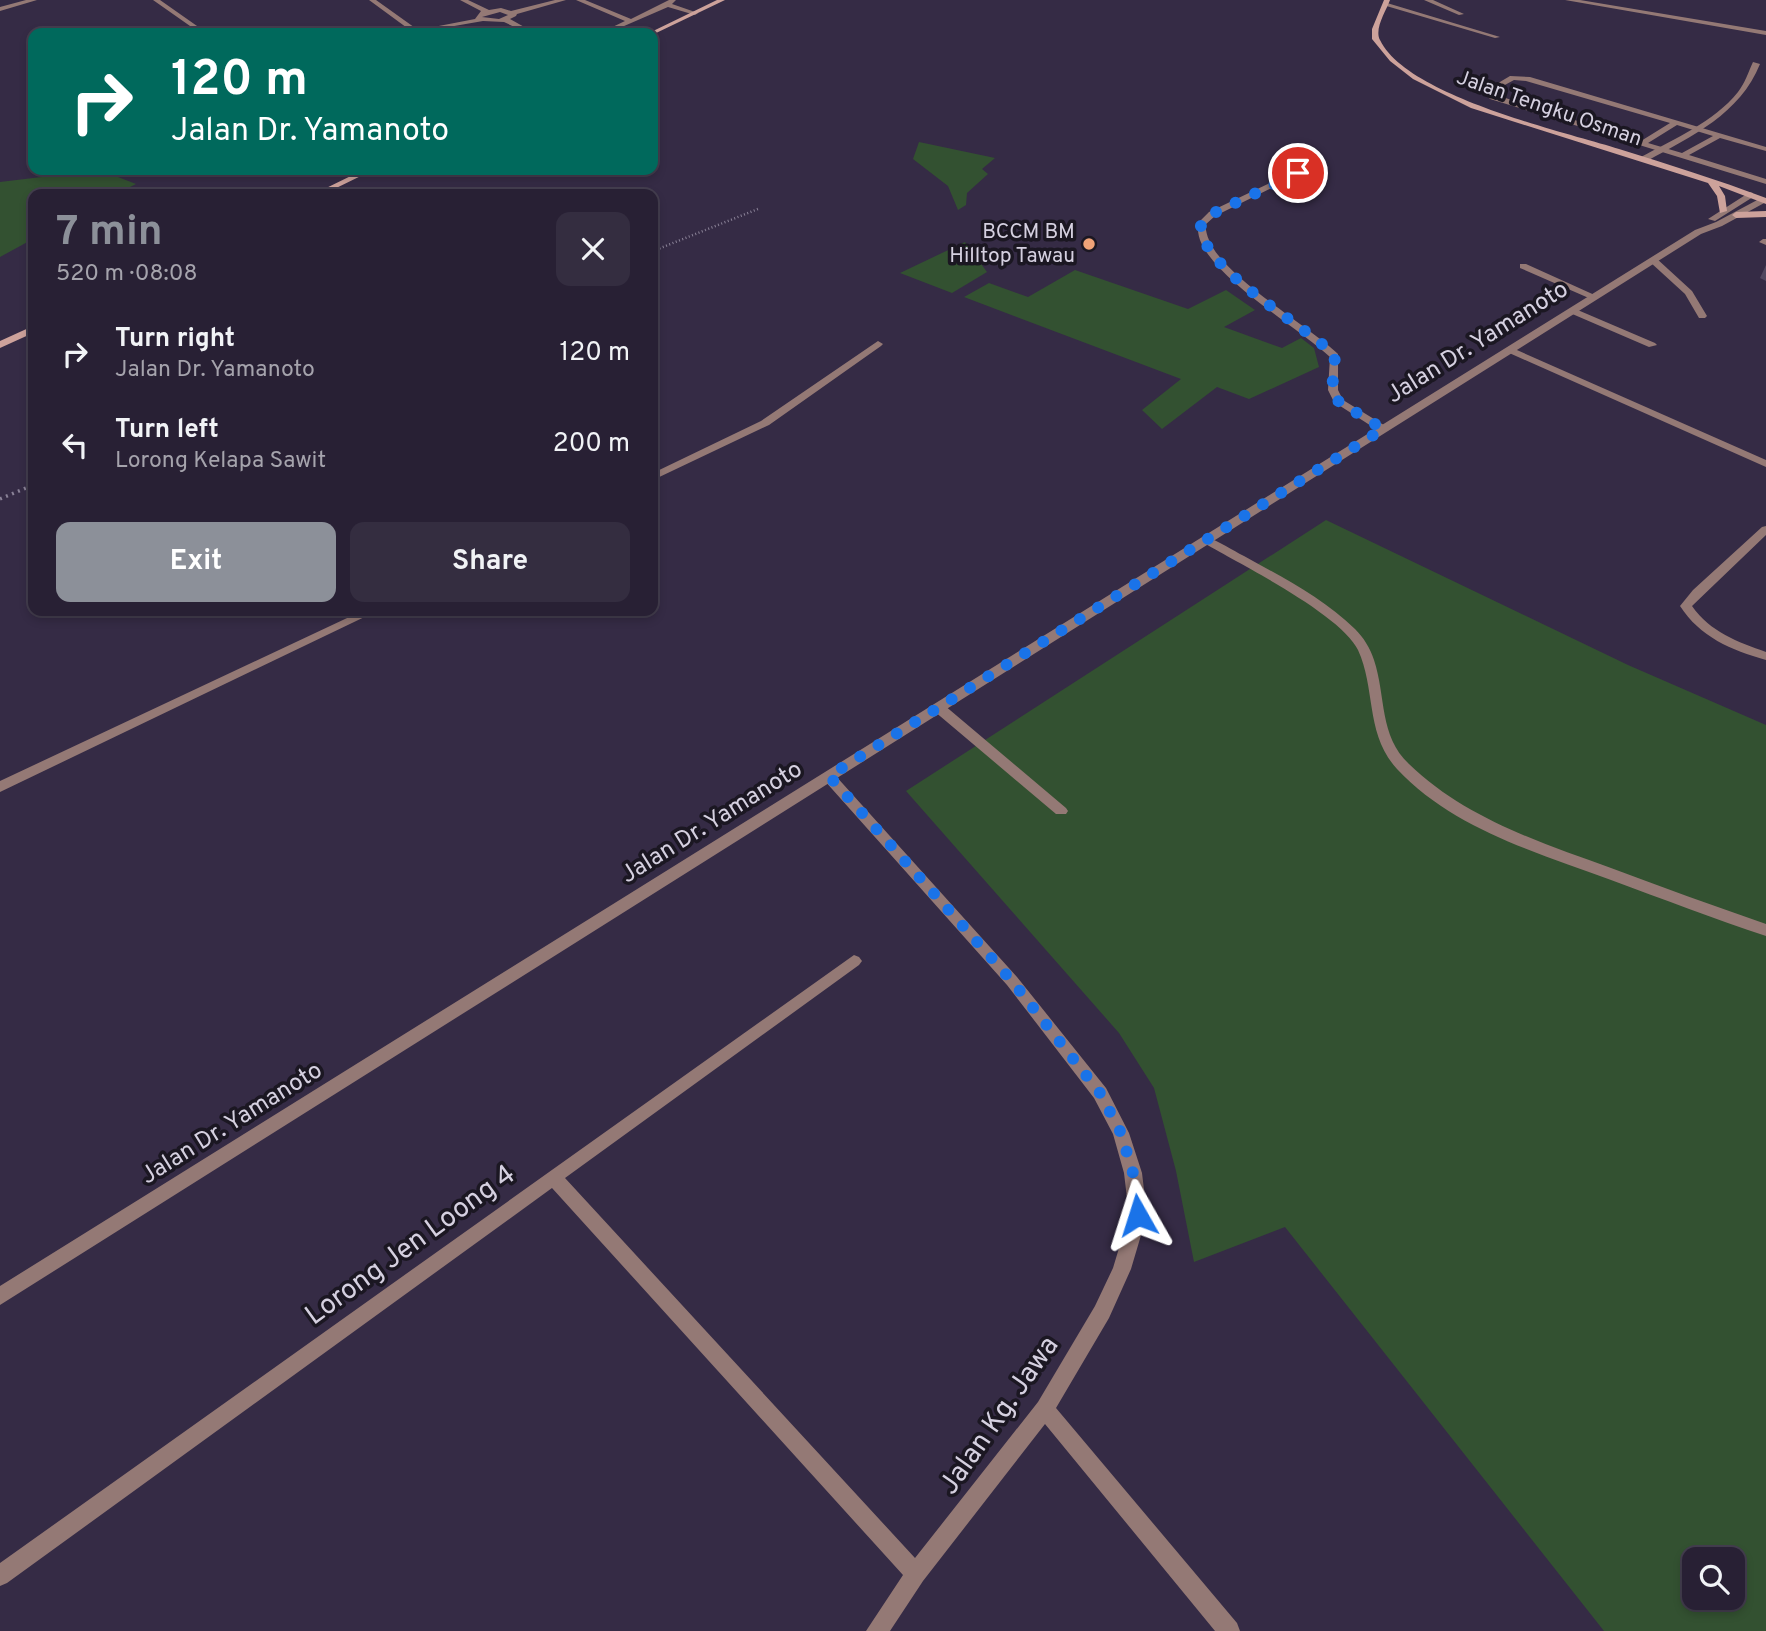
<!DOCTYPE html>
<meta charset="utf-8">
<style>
:root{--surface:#282034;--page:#342d40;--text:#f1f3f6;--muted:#a5a3ac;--line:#443e4f;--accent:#8c9099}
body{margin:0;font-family:Overpass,sans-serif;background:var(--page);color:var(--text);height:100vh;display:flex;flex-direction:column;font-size:26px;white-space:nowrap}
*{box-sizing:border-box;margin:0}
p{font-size:23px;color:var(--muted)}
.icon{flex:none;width:38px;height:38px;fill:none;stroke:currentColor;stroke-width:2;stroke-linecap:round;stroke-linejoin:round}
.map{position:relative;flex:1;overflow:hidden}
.side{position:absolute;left:28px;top:189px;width:630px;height:427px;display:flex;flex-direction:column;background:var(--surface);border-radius:14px;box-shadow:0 4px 10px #0003,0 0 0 2px var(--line)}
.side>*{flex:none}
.guide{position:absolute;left:28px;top:28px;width:630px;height:147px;border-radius:14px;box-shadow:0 4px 10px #0003,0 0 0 2px var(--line);background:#00695c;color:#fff;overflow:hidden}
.buttons{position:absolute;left:1682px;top:1547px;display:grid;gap:14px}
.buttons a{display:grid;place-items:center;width:63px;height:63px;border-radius:14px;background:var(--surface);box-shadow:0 4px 10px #0003,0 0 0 2px var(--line);font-size:35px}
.pin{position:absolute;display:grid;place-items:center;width:60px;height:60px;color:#fff;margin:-30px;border:4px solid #fff;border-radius:50%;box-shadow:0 2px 7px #0007}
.me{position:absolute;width:77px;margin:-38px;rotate:354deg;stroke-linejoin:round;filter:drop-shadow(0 0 5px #0008)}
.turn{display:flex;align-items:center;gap:24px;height:147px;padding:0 28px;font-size:32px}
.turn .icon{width:91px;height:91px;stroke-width:2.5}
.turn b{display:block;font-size:49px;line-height:60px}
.round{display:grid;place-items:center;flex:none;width:74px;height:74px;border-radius:14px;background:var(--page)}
.head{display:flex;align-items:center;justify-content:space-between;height:119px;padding:0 28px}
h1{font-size:42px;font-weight:700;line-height:52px;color:var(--accent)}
.cta{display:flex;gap:14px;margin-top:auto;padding:14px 28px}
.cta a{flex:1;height:80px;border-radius:14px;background:var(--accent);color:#fff;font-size:28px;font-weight:700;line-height:80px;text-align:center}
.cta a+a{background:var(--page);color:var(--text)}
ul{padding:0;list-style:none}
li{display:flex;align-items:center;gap:21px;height:91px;padding:0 28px}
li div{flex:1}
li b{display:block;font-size:26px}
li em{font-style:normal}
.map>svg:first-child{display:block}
.green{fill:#335131;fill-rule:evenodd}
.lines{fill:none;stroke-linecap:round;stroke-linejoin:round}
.path-far1{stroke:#8a8297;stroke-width:2.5;stroke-dasharray:1 2.5;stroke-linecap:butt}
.path{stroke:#8a8297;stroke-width:3.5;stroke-dasharray:2 4.5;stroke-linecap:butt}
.service{fill:#947975;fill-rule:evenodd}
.minor{fill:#947975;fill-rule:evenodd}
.tertiary{fill:#947975;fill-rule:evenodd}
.secondary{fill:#cda29b;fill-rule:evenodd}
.wall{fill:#50475f}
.route{stroke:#1a73e8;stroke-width:12;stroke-dasharray:0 21.6}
.poi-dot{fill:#f0a378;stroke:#1b1722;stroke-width:2.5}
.labels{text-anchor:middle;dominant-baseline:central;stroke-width:7;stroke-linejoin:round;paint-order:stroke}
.far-street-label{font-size:21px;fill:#d5d0e0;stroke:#1b1722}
.far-poi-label{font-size:21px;fill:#d5d0e0;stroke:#1b1722;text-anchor:end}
.street-label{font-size:24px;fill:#d5d0e0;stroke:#1b1722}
.near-street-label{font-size:28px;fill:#d5d0e0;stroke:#1b1722}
</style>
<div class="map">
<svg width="1766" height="1631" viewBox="0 0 1766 1631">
<rect width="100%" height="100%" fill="#352b45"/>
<path class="green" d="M919 142 995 158 982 169 988 174 967 193 966 205 958 210 948 186 913 159Z
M100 170 136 184 116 194H33V239L0 257V182Z
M965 242 987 272 952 293 900 273Z
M1075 270 1188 309 1226 290 1255 310 1224 327 1282 348 1301 338 1314 348 1319 367 1249 399 1217 387 1162 429 1142 410 1181 379 964 297 989 283 1028 297Z
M1326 520 1628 665 1766 725V1631H1604L1285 1227 1194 1262 1176 1171 1154 1088 1119 1033 906 791ZM1694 1559H1732V1598H1694Z"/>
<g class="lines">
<path class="path-far1" d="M653 251 758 209"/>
<path class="path" d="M0 499 33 485"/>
<path class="service" d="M369 0H376L418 30 475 19 481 11 460 0H468L489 10 501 8 511 11 555 0H566L517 14 516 16 510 19 535 33H527L504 22 483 21 414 33ZM500 12 508 15 499 19 482 17Z
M576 0H585L631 19 669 0H676L672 4 698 13 695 15 668 7 608 33H600L625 21Z
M1424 0H1433L1464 14 1459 15Z
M1383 3H1387L1500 37 1495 38 1383 5Z
M1510 76 1530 77 1766 147V151L1720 138 1689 155 1766 179V184L1490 99 1483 92ZM1514 80 1526 81 1670 123 1641 141 1496 95 1492 92ZM1677 125 1713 136 1682 153 1648 143Z
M1763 239H1766V245L1759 242Z
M1650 258H1656L1692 291 1707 316 1705 318H1699L1685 294 1650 262Z
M1520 264H1526L1599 297 1591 299 1520 268Z
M1573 308 1655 343 1657 345 1649 347 1570 313 1568 311Z
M878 341 883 344 881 346 769 425 653 480V473L761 421Z
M362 611H377L0 792V781Z
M939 704 944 705 1066 808 1068 811 1066 814H1056L934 711 932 708 934 705Z"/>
<path class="minor" d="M26 0H37L0 11V7Z
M153 0H160L207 33H200Z
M1565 0H1580L1766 31V35Z
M1753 62 1760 64C1740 114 1692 136 1647 161H1641V157C1674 139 1714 122 1738 92 1745 83 1748 73 1753 62Z
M1295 171 1302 173 1215 216 1205 225C1206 230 1207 236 1209 240 1223 276 1307 325 1338 354V390L1343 400 1387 427V431H1379L1334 402 1328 390 1330 357C1297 327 1215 279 1200 240 1198 235 1198 229 1197 224L1209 212Z
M1510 347 1766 460V467L1507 352V348Z
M1766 526V535L1692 606C1710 632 1738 642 1766 652V660C1731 650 1700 637 1680 606L1693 590 1762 527Z
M1206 537C1219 541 1232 550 1244 556 1282 577 1323 598 1355 629 1364 638 1370 648 1374 660 1386 696 1379 736 1409 764 1465 818 1539 842 1611 868 1662 887 1714 906 1766 924V936C1714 919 1663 899 1611 880 1537 853 1452 828 1397 769 1365 734 1376 689 1358 650 1341 614 1238 563 1202 542V538Z
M829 772 834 774 1017 977 1106 1088 1129 1133 1142 1173 1147 1215 1131 1269 1109 1318 1056 1408 1237 1623 1240 1631H1215L1045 1424 923 1581 890 1631H866L903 1575 552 1188 7 1583 0 1586V1563L854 955 859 957 862 961 859 965 565 1178 915 1558 1038 1402 1095 1306 1113 1268 1129 1215 1124 1173 1113 1134 1094 1098 1007 985 824 780 822 777 824 774Z"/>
<path class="tertiary" d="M1750 192 1753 193V197L1715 221 1708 219Z
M1761 198H1766V202L1722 226 1701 234 0 1305V1286L1695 230 1716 222Z"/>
<path class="secondary" d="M717 0H725L654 34 649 33Z
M1384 0H1390C1386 11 1374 29 1380 40 1407 96 1561 131 1619 149 1668 164 1718 180 1766 198V204L1719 186 1725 196 1727 211 1720 213 1717 196 1708 183 1471 108 1413 79 1390 61 1372 39V29Z
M363 170H373L324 194H314Z
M1766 211V217L1736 218 1732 215 1736 212Z
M33 326V333L0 348V341Z"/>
</g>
<path class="wall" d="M1766 265V281L1760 278Z"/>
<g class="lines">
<path class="route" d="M1138 1215 1133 1173 1121 1133 1100 1093 1012 981 829 776 1383 429 1339 402 1332 390 1335 356C1305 324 1197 268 1201 223L1212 214 1298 173"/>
</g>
<circle class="poi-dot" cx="1089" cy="244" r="7"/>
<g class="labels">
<g class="far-street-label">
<text transform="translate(1549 109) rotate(19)">Jalan Tengku Osman</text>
</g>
<g class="far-poi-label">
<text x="1075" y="232">BCCM BM<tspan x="1075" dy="24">Hilltop Tawau</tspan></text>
</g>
<g class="street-label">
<text transform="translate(1478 343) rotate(-32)">Jalan Dr. Yamanoto</text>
<text transform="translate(712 823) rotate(-32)">Jalan Dr. Yamanoto</text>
<text transform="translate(232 1124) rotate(-32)">Jalan Dr. Yamanoto</text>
</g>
<g class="near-street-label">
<text transform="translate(411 1246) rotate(-36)">Lorong Jen Loong 4</text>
<text transform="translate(1000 1416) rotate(-55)">Jalan Kg. Jawa</text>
</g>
</g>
</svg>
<div class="buttons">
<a><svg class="icon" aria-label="search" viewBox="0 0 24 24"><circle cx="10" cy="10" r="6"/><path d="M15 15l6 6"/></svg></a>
</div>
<div class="pin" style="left:1298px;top:173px;background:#d93025"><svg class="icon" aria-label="arrive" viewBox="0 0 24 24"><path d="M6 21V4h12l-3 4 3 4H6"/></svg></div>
<svg class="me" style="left:1138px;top:1215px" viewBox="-20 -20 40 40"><path d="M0-17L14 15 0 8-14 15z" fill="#1a73e8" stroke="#fff" stroke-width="4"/></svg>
<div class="guide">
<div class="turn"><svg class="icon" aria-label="right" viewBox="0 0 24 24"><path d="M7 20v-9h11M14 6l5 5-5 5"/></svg><div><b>120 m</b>Jalan Dr. Yamanoto</div></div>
</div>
<section class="side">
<div class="head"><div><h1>7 min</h1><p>520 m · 08:08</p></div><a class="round"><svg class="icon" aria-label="close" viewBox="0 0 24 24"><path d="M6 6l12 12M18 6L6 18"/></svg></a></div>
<ul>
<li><svg class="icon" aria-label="right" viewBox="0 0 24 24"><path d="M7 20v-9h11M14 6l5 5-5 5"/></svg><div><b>Turn right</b><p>Jalan Dr. Yamanoto</p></div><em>120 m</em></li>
<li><svg class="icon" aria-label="left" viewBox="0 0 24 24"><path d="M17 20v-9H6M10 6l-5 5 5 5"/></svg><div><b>Turn left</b><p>Lorong Kelapa Sawit</p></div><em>200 m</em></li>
</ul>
<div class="cta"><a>Exit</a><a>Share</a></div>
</section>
</div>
